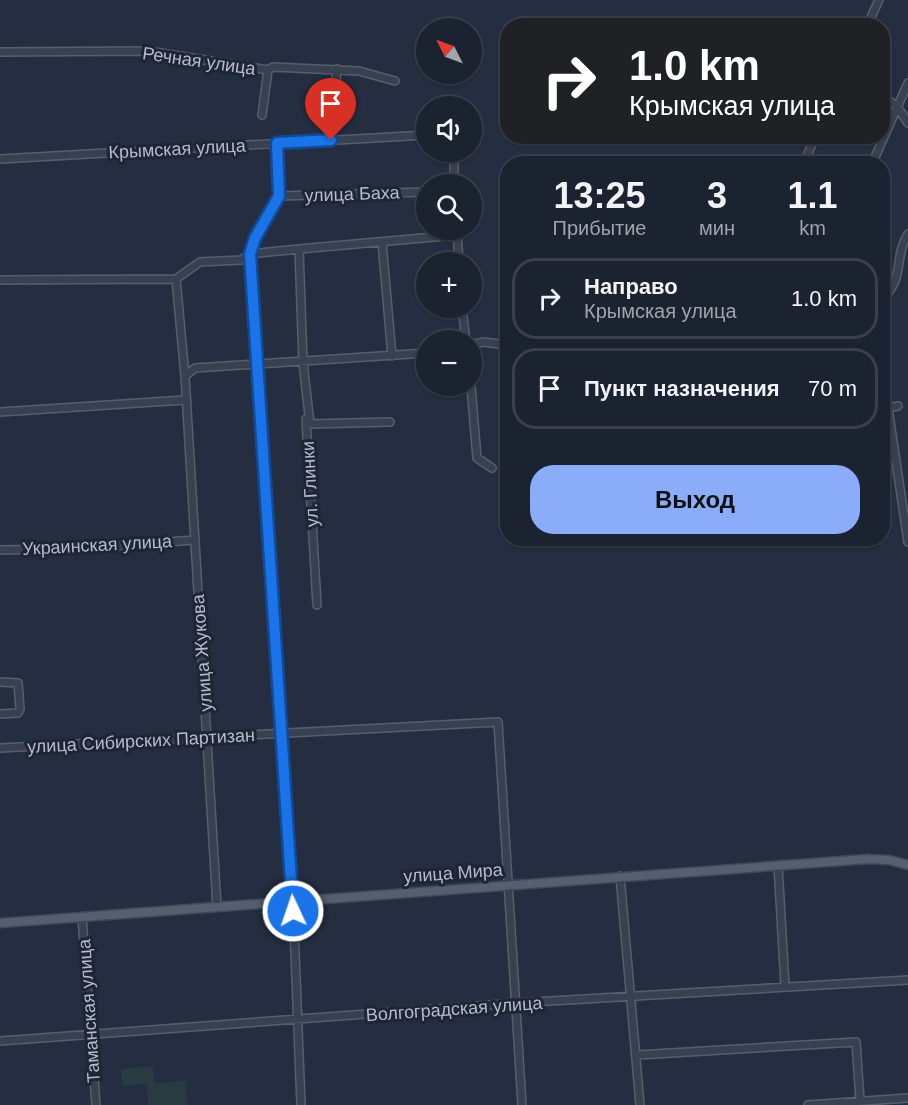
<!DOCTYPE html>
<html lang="ru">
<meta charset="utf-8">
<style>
:root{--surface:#1b2230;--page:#242a38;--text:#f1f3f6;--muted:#a0a4ab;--line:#393f4c;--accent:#8bacf9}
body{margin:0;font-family:Arial,sans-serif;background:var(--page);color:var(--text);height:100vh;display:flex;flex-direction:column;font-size:22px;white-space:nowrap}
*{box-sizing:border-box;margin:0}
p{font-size:20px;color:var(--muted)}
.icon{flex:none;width:33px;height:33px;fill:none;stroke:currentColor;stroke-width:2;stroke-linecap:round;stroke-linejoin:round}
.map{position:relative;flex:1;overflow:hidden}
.panel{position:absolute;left:500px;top:156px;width:390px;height:390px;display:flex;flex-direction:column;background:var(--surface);border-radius:24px;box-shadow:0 2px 4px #0004,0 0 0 2px var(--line)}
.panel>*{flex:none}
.guide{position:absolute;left:500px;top:18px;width:390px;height:126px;border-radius:24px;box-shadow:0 2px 4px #0004,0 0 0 2px var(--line);background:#202124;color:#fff;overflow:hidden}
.needle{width:39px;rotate:312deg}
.fabs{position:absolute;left:416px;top:18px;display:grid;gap:12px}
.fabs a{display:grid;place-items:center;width:66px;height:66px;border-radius:50%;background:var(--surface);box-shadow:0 2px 4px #0004,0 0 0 2px var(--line);font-size:30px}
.pin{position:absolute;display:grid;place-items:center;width:51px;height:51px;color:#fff;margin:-62px -26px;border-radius:50% 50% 50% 0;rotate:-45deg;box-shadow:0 0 6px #0007}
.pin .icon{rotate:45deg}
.me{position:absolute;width:66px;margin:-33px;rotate:357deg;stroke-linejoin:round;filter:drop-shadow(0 0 4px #0008)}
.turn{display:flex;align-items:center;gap:21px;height:126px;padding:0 30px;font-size:27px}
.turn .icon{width:78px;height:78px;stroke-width:2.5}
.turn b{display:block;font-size:42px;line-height:51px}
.eta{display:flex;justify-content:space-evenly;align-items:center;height:102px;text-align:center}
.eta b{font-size:36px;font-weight:700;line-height:42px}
.action{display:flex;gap:12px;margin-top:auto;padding:12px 30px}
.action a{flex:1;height:69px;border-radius:24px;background:var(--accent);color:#111;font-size:24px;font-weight:700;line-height:69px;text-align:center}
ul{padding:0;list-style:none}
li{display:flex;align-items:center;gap:18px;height:81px;margin:0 12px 9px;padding:0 18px;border:3px solid var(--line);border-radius:24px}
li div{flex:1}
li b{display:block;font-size:22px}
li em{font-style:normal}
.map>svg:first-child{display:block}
.green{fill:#273b41}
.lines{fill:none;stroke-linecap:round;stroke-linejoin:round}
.minor-casing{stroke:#575e6d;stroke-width:10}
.major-casing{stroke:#424959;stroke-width:11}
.minor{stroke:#39404f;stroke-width:7}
.major{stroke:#575f6f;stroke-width:8}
.route-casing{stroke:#114b97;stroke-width:15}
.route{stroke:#1a73e8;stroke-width:10}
.labels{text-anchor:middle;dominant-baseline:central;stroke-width:6;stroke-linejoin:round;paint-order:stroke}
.street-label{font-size:18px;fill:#b5bbca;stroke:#1e2535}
</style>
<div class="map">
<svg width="908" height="1105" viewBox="0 0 908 1105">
<rect width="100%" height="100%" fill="#242e40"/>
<path class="green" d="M153 1066 154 1083 186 1081 187 1105H148L147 1084 122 1086 121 1069Z"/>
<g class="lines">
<defs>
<path id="minor" d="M867 26 879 0
M0 52 148 51 268 70 273 67 359 71 395 81
M882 97 897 106 908 123
M262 115 268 70
M331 140 337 69
M277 143 279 196 255 238 250 254 293 901 301 1105
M0 159 426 135
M803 164 816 136
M872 164 908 83
M454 184V152
M279 196 426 192
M457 230 459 262
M382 242 392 356
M299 249 303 363 310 424 390 422
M176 279 185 376
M0 280 176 279 200 262 241 260 250 254 299 249 457 235
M882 300C906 276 893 259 908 234
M462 308 466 340
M471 345 483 342 507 345
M471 386 477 458 492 468
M882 402 888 408 908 542
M888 408 898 406
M0 412 185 400
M306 419 317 605
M0 550 76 549 194 540
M0 682 18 683 20 709 18 713 0 714
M0 748 498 722 522 1105
M778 865 785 986
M620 876 640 1105
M217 907 185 376 195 368 426 353
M82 917 96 1105
M0 1041 516 1003 908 980
M637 1055 856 1042 860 1101
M808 1105 908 1098"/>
<path id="major" d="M0 923 868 859 889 860 908 865"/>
</defs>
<use href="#minor" class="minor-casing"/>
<use href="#major" class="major-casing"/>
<use href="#minor" class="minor"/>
<use href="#major" class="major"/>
</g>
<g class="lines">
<defs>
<path id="route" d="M293 911 250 254 255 238 279 196 277 143 331 140"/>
</defs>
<use href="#route" class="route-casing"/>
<use href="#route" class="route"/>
</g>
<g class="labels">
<g class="street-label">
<text transform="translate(199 61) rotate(8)">Речная улица</text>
<text transform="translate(177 149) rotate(-3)">Крымская улица</text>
<text transform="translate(352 194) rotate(-2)">улица Баха</text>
<text transform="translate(310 484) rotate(-93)">ул. Глинки</text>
<text transform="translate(97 545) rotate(-3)">Украинская улица</text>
<text transform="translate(202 653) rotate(-94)">улица Жукова</text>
<text transform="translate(141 741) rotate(-3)">улица Сибирских Партизан</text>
<text transform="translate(453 873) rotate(-4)">улица Мира</text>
<text transform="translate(454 1009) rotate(-4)">Волгоградская улица</text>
<text transform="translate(89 1011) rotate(-94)">Таманская улица</text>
</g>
</g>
</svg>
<div class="fabs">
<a><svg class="needle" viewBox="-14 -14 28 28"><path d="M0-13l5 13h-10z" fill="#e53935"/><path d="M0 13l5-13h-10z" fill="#a0a4ab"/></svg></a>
<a><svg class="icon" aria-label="sound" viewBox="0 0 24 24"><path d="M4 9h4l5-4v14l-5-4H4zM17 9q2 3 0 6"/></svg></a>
<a><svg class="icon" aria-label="search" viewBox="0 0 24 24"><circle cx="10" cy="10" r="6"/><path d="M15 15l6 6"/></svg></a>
<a>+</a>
<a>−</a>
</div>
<div class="pin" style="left:331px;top:140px;background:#d93025"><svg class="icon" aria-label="arrive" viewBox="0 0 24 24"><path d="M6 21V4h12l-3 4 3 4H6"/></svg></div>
<svg class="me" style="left:293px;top:911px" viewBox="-20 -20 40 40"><circle r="17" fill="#1a73e8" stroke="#fff" stroke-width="3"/><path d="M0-11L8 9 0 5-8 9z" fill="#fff"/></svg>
<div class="guide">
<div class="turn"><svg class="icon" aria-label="right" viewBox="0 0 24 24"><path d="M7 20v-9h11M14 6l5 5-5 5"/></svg><div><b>1.0 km</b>Крымская улица</div></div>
</div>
<section class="panel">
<div class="eta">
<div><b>13:25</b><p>Прибытие</p></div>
<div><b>3</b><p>мин</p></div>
<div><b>1.1</b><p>km</p></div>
</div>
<ul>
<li><svg class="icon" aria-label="right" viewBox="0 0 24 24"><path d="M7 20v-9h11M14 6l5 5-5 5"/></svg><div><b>Направо</b><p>Крымская улица</p></div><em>1.0 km</em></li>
<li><svg class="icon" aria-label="arrive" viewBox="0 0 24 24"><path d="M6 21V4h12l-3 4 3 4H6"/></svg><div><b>Пункт назначения</b></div><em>70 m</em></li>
</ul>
<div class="action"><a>Выход</a></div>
</section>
</div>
